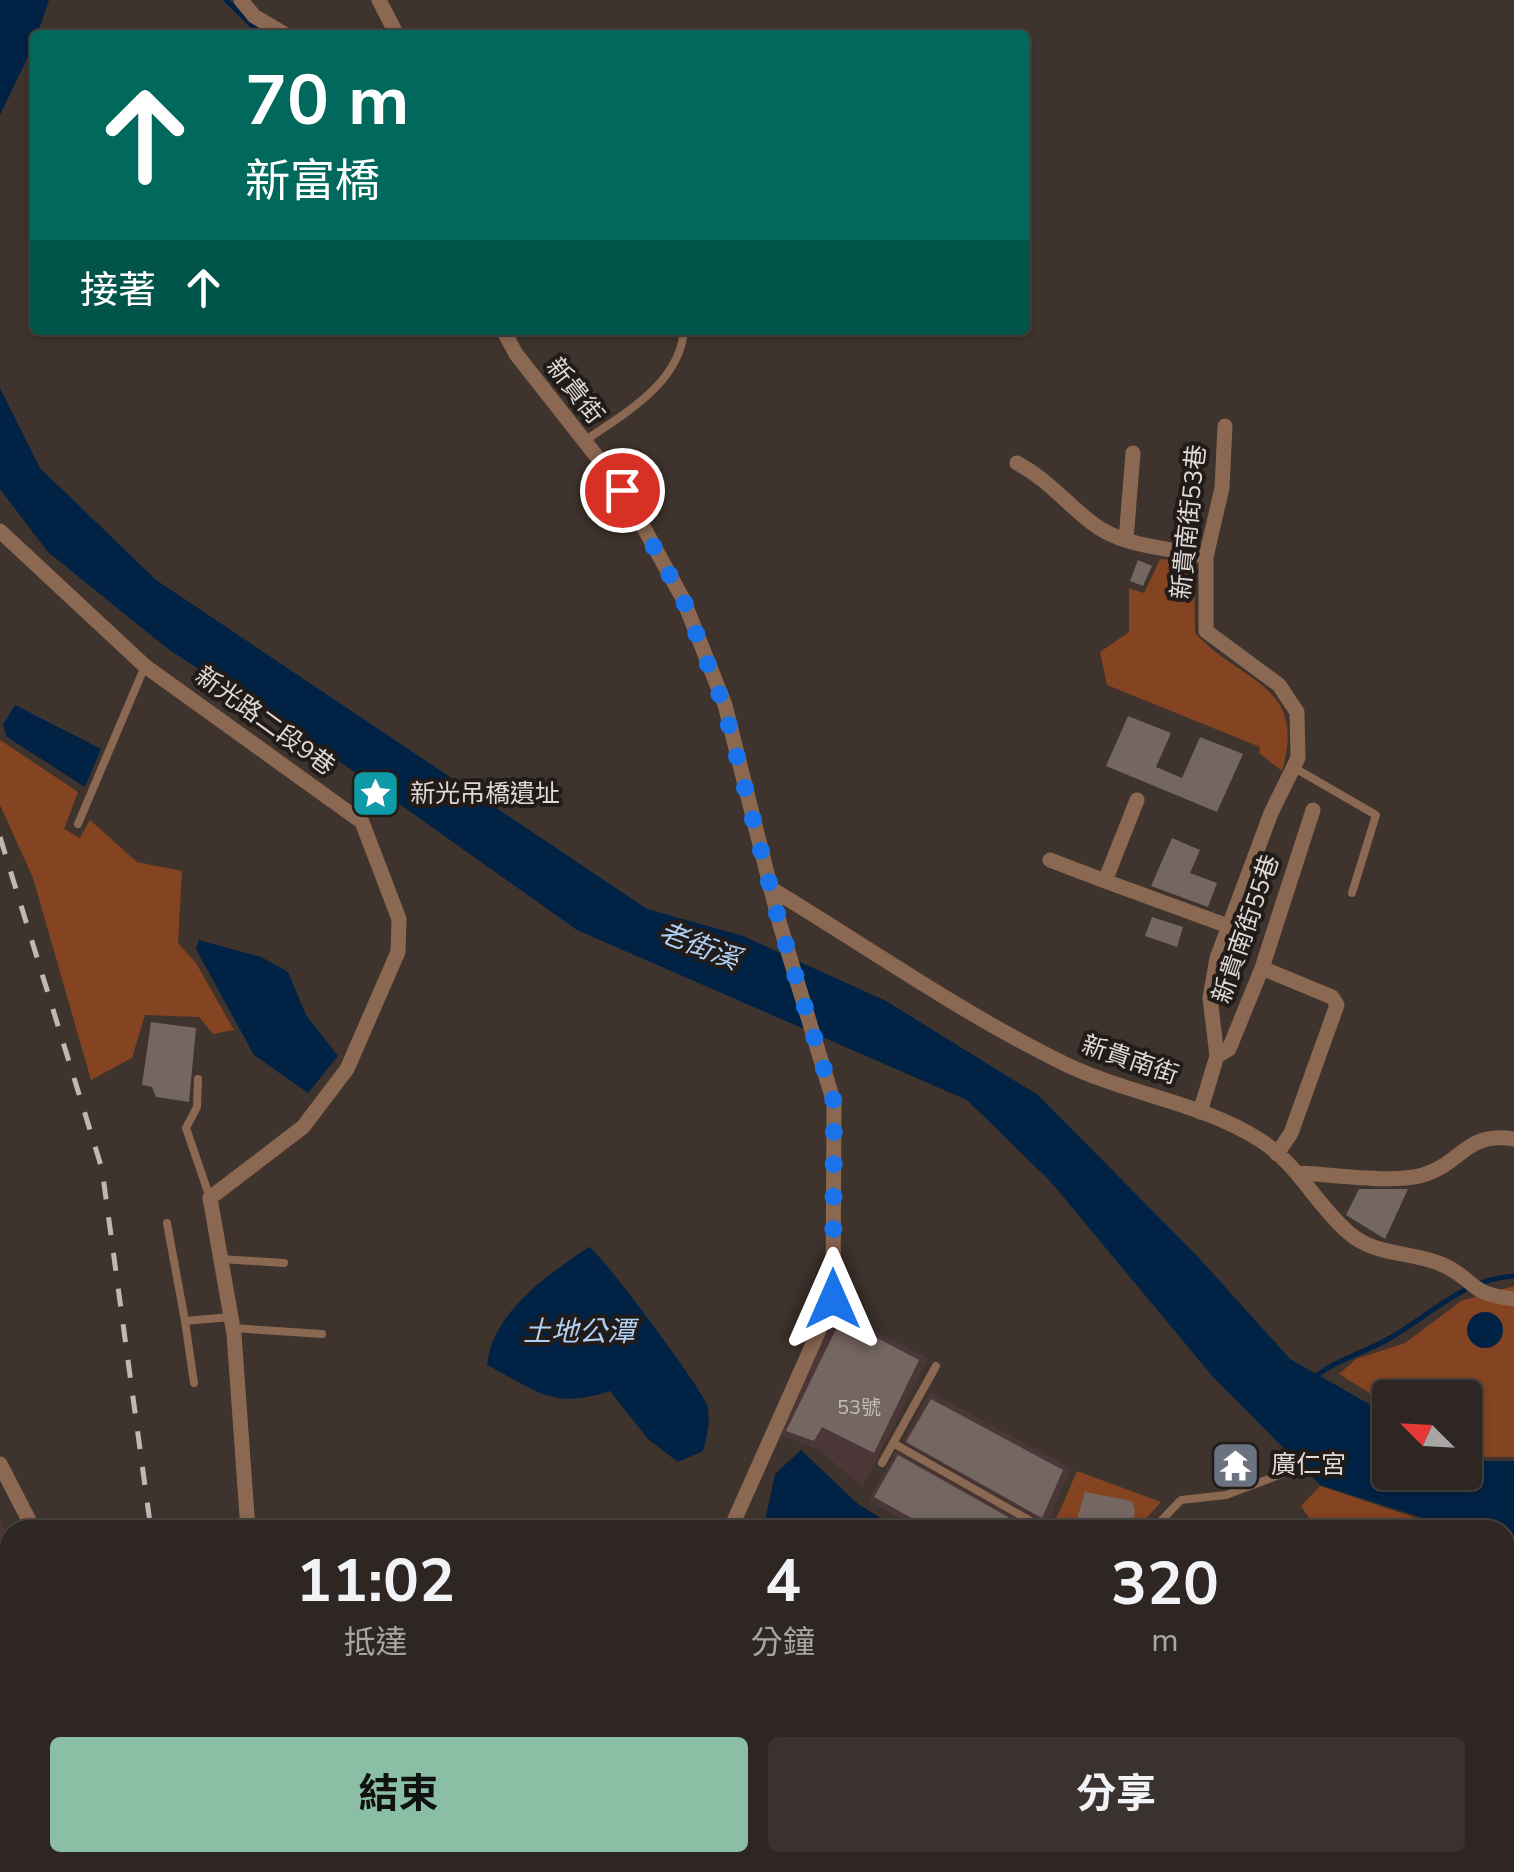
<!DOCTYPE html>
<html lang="zh-TW">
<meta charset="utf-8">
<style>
:root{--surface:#2e2622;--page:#3a322f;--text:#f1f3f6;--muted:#a7a5a5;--line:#494340;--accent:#8abfa5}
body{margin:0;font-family:"Nunito Sans","Noto Sans TC",sans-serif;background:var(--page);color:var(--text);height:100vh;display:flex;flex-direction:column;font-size:38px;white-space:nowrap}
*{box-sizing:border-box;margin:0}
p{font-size:32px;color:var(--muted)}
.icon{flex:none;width:55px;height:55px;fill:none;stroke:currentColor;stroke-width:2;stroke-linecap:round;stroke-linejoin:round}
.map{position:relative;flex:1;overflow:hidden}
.panel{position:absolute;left:0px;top:1520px;width:1515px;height:352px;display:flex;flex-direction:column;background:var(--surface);border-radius:30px 30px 0 0;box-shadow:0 2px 8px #0004,0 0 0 2px var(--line)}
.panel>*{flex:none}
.top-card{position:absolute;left:30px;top:30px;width:1000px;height:305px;border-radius:10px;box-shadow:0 2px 8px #0004,0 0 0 2px var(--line);background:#00695c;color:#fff;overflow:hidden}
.needle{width:65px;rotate:294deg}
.buttons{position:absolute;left:1372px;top:1380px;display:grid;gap:20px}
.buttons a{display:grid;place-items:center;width:110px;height:110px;border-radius:10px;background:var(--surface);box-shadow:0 2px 8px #0004,0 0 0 2px var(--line);font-size:50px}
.pin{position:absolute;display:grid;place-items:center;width:85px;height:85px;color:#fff;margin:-42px;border:5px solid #fff;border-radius:50%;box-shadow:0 2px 10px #0007}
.me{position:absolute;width:110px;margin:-55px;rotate:0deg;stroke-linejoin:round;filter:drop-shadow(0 0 8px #0008)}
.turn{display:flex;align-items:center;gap:35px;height:210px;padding:0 50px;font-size:45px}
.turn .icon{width:130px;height:130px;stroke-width:2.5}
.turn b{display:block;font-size:70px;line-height:85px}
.then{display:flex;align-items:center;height:95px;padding:0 50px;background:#0003;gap:20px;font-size:38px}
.eta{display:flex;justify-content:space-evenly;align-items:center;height:170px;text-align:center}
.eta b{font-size:60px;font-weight:700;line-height:70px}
.button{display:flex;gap:20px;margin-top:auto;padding:20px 50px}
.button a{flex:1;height:115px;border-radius:10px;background:var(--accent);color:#111;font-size:40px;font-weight:700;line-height:115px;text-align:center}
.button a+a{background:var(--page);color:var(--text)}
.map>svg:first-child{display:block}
.industrial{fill:#4c3738}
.green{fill:#844321}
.water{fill:#024}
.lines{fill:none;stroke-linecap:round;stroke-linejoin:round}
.stream{stroke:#024;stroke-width:5}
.building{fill:#746660}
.service{stroke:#8b6851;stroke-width:8}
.minor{stroke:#8b6851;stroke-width:15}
.rail{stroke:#c0b8b4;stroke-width:5;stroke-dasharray:18 18;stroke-linecap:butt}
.route{stroke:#1a73e8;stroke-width:18;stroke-dasharray:0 32.4}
.labels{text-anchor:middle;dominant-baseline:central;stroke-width:8;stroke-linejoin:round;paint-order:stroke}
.number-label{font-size:20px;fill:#c4bcb7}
.street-label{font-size:25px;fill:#dfd8d4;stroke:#211c19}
.poi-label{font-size:25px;fill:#dfd8d4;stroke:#211c19;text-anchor:start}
.water-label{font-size:28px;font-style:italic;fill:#afd0f4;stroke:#211c19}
</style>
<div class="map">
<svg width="1514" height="1872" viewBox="0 0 1514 1872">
<rect width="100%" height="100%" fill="#3e332d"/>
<path class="industrial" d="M836 1311 929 1358 862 1487 822 1452 780 1434Z
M930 1392 1071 1468 1047 1524 903 1442Z
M896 1451 1015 1518 1010 1530H920L868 1500Z
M0 1520 10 1537V1862L104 1863 105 1872H0Z
M1200 1863H1246L1247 1872H1199Z"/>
<path class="green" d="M1160 559 1194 561 1195 633C1240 683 1308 683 1282 771L1259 753 1260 747 1107 685 1100 652 1129 632V588L1144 593Z
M0 740 78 792 64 829 80 838 90 820 137 862 182 871 178 943 196 963 234 1030 213 1034 199 1017 145 1015 132 1058 91 1080 33 878 0 805Z
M1514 1286V1457H1486L1465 1447V1398H1390V1406L1339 1374 1356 1359 1405 1343 1461 1301Z
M1077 1471 1161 1502 1136 1530H1055L1052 1528Z
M1320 1486 1452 1530H1317L1301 1506Z
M1505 1544 1514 1545V1714L1505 1722Z
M1514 1781V1850L1505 1849V1786Z"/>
<path class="water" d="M0 0H49L34 44 0 115Z
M0 388 40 468 156 580 647 909 743 936 886 1001 1038 1095 1199 1258 1290 1359 1390 1416V1472H1465V1452L1484 1461H1514V1539H1505V1530H1460L1320 1485 1213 1377 1050 1181 967 1100 577 930 329 754 168 649 48 552 0 489Z
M15 705 101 749 85 787 7 737 3 725Z
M199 940 261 957 288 972 306 1015 338 1056 308 1093 254 1055 196 949Z
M589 1247C603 1255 704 1392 707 1405 711 1421 707 1436 703 1451L678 1462 648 1439 610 1391C551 1410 538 1391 487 1365 493 1311 548 1275 589 1247Z
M1467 1330a18 18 0 1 1 36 0a18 18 0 1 1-36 0Z
M801 1450 858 1504 900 1530H763L775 1474Z
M1514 1716V1778L1505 1784V1724Z
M1387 1863V1862L1431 1863 1429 1872H1386Z"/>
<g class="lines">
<path class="stream" d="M226 0 262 35
M1314 1378C1336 1359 1365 1353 1390 1338 1431 1315 1463 1279 1514 1276"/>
</g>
<path class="building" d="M1138 560 1152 566 1143 586 1130 581Z
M1128 716 1171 733 1156 767 1182 778 1200 737 1243 754 1217 812 1106 766Z
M1172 838 1200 850 1190 873 1217 883 1208 907 1151 886Z
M1152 917 1183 927 1177 947 1145 936Z
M151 1022 196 1028 189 1102 156 1097 152 1087 142 1085Z
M1359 1189H1408L1385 1239 1346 1215Z
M841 1319 919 1360 874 1453 822 1427 814 1441 786 1431Z
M931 1399 1063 1470 1042 1518 906 1442Z
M1226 1443 1258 1454 1249 1478 1237 1483 1215 1476Z
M898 1455 1008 1517 1001 1530H933L874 1497Z
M1085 1492 1132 1501 1135 1511 1130 1530H1106L1077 1519Z"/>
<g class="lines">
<path class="service" d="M583 442C623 414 680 384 684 330
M1293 767 1376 815 1352 893
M78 824 145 666
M198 1079 197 1107 186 1128 210 1198
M167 1223 185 1321 231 1317
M221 1259 284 1263
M185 1321 194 1383
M233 1328 322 1334
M893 1443 1029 1520 1027 1530
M882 1463 936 1366
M1152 1530 1181 1500 1226 1495 1282 1474
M124 1862V1872
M811 1862 812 1872"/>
<path class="minor" d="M241 0 254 16 286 35
M379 0 397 35
M503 330 516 354 623 490 683 599 725 705 780 925 834 1103 833 1299 730 1530
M1017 463C1047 479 1066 503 1092 523 1124 548 1168 547 1206 557
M0 531 145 666 362 822 399 919 398 952 347 1069 303 1127 210 1198 234 1334 248 1530
M1126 540 1133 453
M1137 800 1105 881 1228 926
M1050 860 1105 881
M770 888C868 947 961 1013 1063 1063 1126 1094 1200 1102 1260 1140 1298 1164 1316 1205 1349 1233 1375 1256 1411 1251 1441 1264 1475 1278 1466 1294 1514 1299
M1262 968 1332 997 1337 1005 1291 1133 1277 1154
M1217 1056 1229 1049 1262 968 1313 810
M1200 1112 1217 1056 1210 998 1217 958 1271 813 1298 758 1297 712 1279 685 1206 631V557L1222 488 1225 426
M1298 1173C1332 1174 1392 1184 1423 1175 1461 1164 1466 1131 1514 1139
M0 1464 34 1530
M264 1862 265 1872
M779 1862 801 1872
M1479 1862 1514 1866
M835 1872 936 1862
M1026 1872 1028 1862"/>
<path class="rail" d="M0 837 102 1169 151 1530
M173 1862 174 1872"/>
</g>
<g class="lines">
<path class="route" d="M622 490 683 599 724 706 780 925 834 1102 833 1299"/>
</g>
<defs>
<symbol id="sight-square" viewBox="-11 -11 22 22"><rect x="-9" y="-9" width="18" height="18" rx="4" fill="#0f9aa8" stroke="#211c19"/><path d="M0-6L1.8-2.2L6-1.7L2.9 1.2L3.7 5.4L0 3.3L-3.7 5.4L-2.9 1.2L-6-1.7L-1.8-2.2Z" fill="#fff"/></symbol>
<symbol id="temple-square" viewBox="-11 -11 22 22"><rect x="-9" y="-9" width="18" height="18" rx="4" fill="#6b7280" stroke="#211c19"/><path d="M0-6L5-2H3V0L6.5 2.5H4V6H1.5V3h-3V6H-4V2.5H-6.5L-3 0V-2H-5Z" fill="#fff"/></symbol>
</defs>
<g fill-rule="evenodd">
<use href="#sight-square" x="348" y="766" width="55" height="55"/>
<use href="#temple-square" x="1208" y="1438" width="55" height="55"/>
</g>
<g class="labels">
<g class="number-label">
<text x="859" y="1407">53號</text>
</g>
<g class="street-label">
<text transform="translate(575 391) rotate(52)">新貴街</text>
<text transform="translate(1189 522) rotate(-84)">新貴南街53巷</text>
<text transform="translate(265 721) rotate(36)">新光路二段9巷</text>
<text transform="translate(1246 929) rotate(-71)">新貴南街55巷</text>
<text transform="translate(1130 1060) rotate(19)">新貴南街</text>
</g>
<g class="poi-label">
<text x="410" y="794">新光吊橋遺址</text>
<text x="1271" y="1465">廣仁宮</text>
</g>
<g class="water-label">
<text transform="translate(699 946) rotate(21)">老街溪</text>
<text x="579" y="1332">土地公潭</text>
</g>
</g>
</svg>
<div class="buttons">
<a><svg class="needle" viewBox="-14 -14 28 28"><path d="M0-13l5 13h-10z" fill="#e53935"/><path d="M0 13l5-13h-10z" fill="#a7a5a5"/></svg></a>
</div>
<div class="pin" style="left:622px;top:490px;background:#d93025"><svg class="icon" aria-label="arrive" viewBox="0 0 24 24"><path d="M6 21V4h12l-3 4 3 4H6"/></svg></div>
<svg class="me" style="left:833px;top:1299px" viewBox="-20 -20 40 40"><path d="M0-17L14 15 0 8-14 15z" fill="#1a73e8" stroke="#fff" stroke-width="4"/></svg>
<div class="top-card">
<div class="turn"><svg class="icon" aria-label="ahead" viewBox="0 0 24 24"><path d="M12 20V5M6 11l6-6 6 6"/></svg><div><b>70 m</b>新富橋</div></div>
<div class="then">接著<svg class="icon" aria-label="ahead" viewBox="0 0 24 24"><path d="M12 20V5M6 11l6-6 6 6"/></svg></div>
</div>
<section class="panel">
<div class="eta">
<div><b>11:02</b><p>抵達</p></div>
<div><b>4</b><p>分鐘</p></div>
<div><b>320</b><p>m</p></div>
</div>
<div class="button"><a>結束</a><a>分享</a></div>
</section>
</div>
